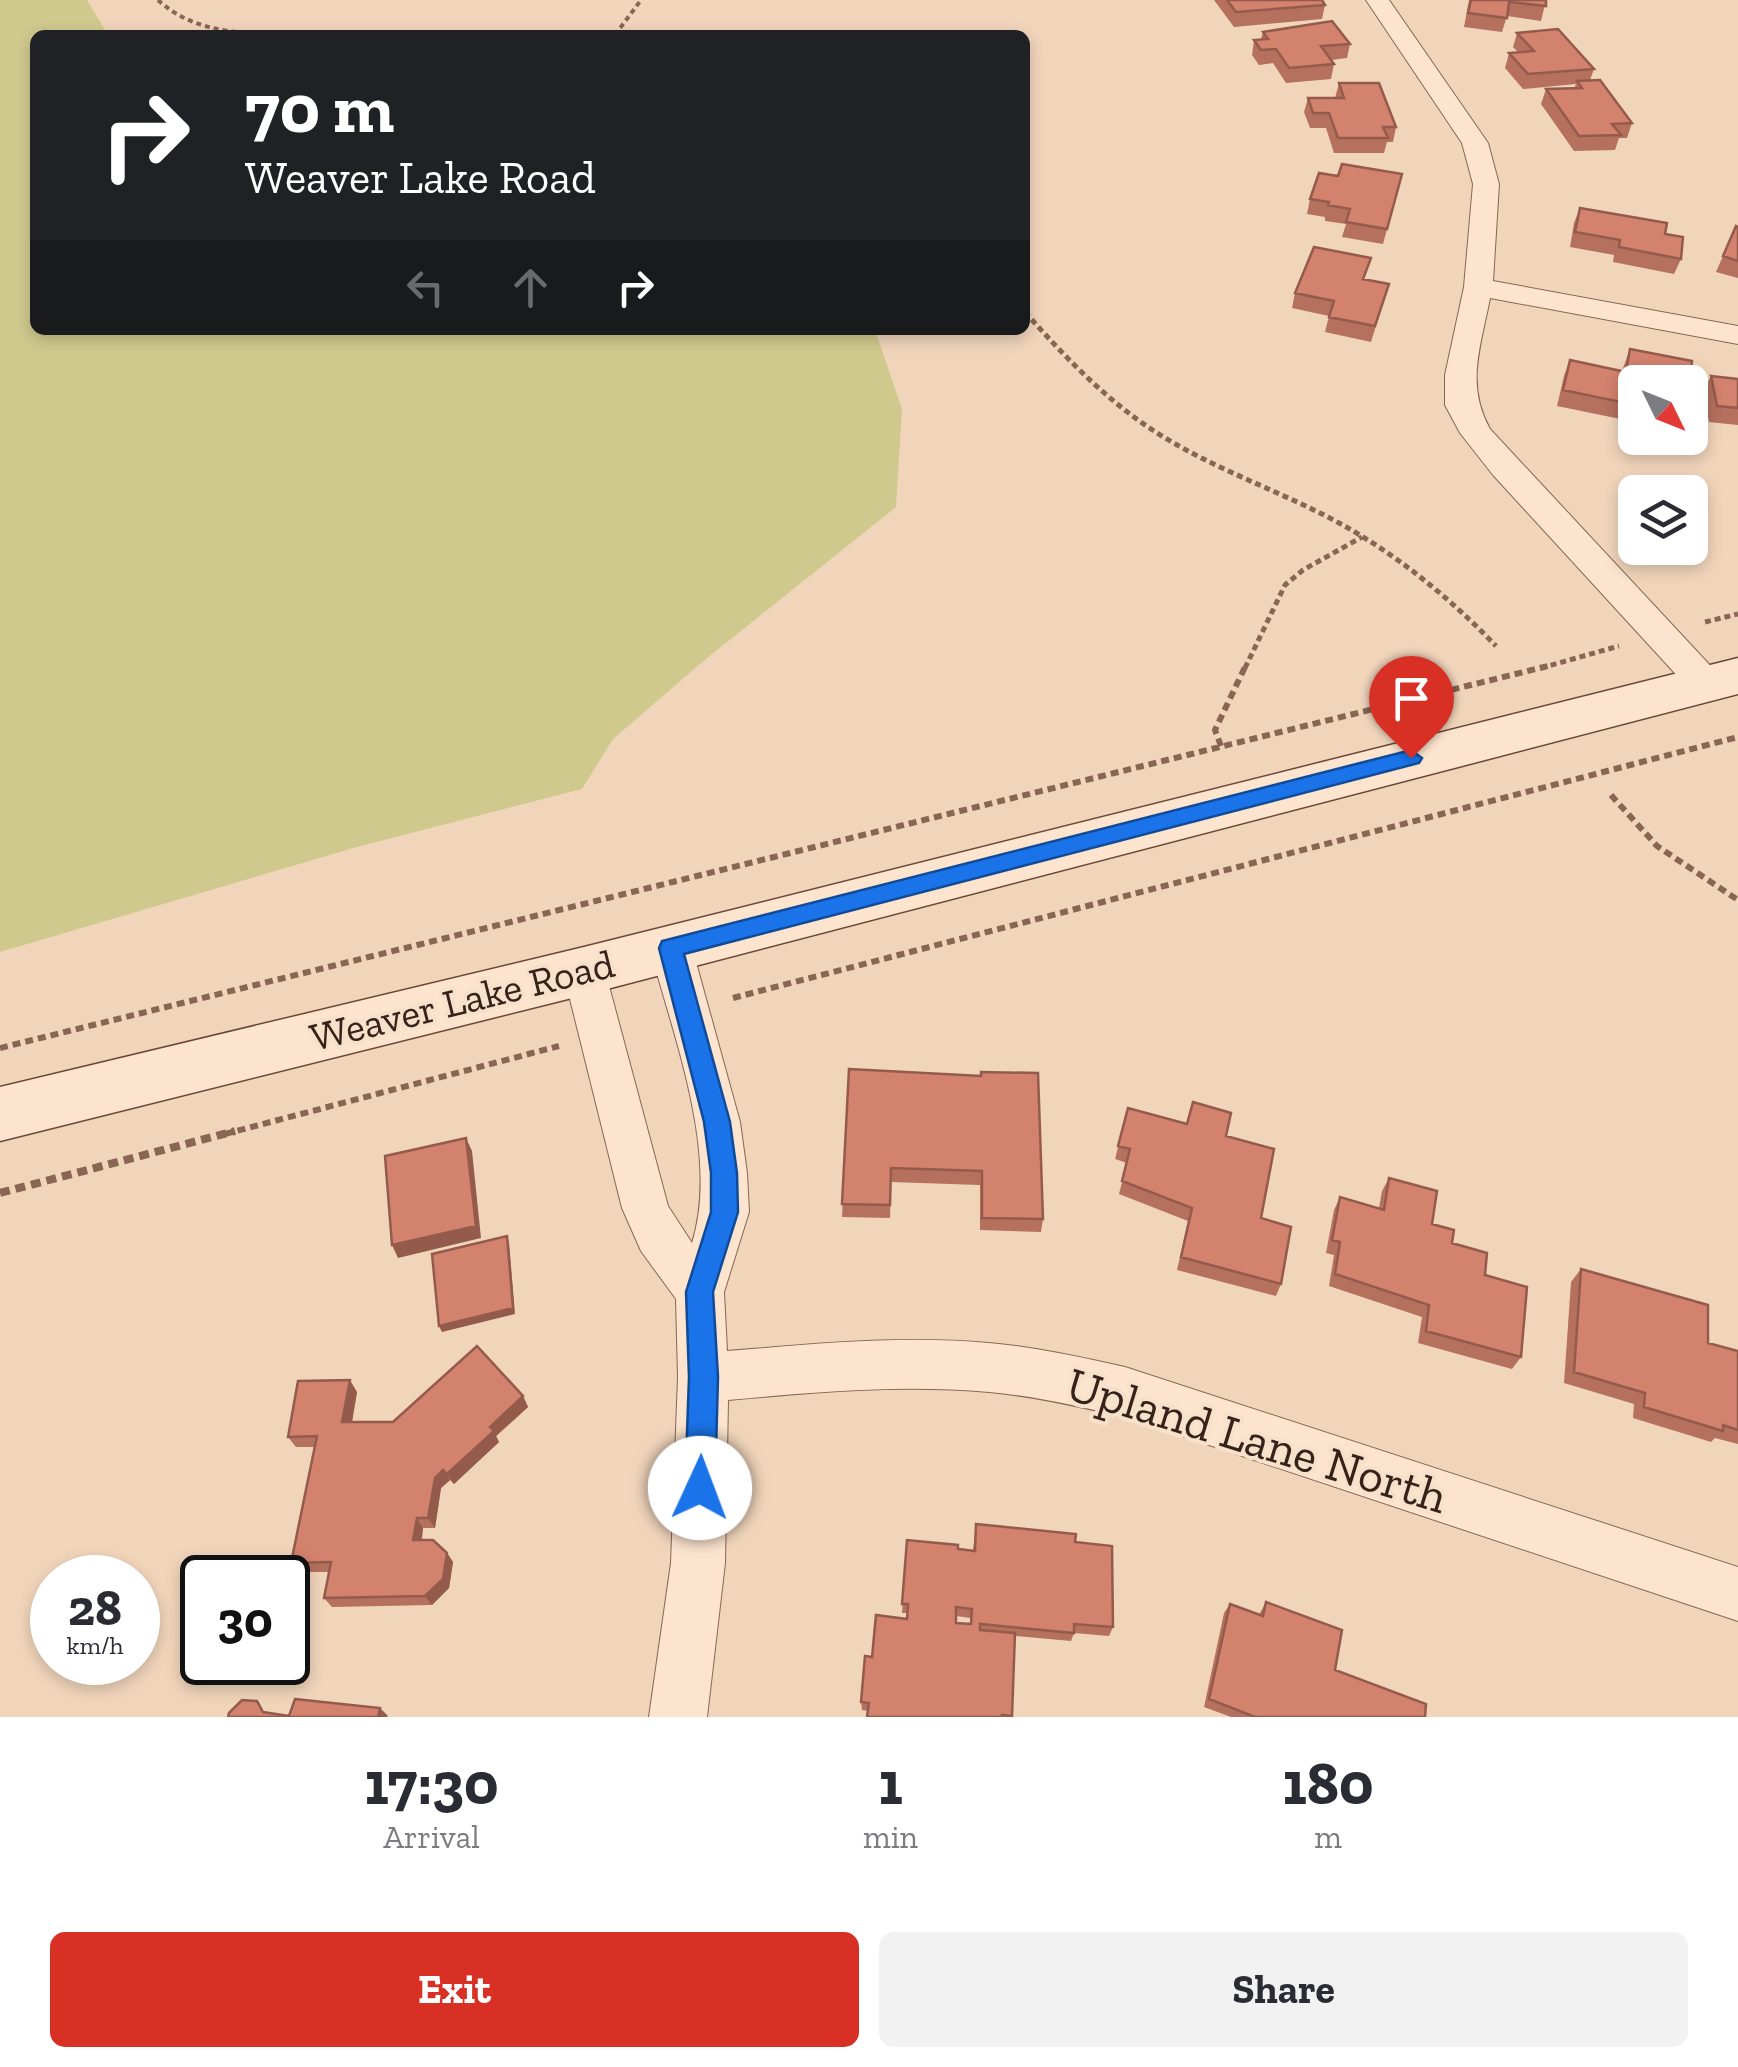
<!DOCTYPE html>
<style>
:root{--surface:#fff;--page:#f2f2f3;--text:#2b2b33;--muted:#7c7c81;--accent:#d93025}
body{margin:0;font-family:"Zilla Slab",serif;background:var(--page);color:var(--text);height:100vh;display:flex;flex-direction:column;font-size:38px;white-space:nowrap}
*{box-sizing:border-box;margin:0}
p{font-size:32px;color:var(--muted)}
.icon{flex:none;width:55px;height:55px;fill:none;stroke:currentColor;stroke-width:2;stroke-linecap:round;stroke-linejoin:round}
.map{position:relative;height:1717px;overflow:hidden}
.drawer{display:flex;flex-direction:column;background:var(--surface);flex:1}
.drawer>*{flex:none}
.banner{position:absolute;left:30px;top:30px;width:1000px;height:305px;border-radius:15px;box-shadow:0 5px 15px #0003;background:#202124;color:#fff;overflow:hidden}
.needle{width:65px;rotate:133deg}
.fabs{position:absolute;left:1618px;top:365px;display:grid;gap:20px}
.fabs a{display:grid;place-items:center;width:90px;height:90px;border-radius:15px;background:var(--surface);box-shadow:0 5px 15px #0003;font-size:50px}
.speed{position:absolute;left:30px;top:1555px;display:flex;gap:20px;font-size:50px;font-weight:700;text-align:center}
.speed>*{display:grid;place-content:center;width:130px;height:130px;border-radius:50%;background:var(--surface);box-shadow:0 5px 15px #0003;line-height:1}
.speed small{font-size:25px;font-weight:400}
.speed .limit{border:5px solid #111;border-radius:15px;background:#fff;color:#111}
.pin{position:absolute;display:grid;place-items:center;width:85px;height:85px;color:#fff;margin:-102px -42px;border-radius:50% 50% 50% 0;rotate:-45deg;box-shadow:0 0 10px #0007}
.pin .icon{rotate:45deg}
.me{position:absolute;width:110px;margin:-55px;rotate:2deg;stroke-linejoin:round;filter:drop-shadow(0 0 8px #0008)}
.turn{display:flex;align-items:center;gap:35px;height:210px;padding:0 50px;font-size:45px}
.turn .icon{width:130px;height:130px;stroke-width:2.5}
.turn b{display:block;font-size:70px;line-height:85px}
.lanes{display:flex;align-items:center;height:95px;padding:0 50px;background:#0003;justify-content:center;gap:50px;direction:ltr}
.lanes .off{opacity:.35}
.eta{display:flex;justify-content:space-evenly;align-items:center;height:170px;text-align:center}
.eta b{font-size:60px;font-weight:700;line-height:70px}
.button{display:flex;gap:20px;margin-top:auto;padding:20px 50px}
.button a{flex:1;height:115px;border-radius:15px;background:var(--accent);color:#fff;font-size:40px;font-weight:700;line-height:115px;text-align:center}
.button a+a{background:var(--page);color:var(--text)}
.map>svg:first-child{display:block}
.green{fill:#d0c98e}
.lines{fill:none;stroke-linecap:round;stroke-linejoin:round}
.street-casing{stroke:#896553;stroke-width:2}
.secondary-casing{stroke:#6b4637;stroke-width:3}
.path-far3{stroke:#896553;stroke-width:4;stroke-dasharray:5 4;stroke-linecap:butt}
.path-far2{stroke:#896553;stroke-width:5;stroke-dasharray:6 4;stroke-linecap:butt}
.path-far1{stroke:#896553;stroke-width:6;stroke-dasharray:8 5;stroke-linecap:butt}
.path{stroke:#896553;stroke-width:8;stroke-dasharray:10 6;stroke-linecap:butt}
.street{fill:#fce4ce;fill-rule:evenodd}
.secondary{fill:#fce4ce;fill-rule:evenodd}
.wall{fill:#b5705e;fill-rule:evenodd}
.shaded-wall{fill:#945b4c}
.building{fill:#d3826d;stroke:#945b4c;stroke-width:2.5;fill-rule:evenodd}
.route{fill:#1a73e8;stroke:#114b97;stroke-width:2.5}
.labels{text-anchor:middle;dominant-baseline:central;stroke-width:8;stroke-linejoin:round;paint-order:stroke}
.street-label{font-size:40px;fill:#37221a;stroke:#f8e1cb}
.near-street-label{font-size:48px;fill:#37221a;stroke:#f8e1cb}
</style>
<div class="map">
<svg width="1738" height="1717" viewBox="0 0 1738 1717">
<rect width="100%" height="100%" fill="#f1d5bb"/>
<path class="green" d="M0 0H87L108 35H35V330H875L902 409 896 507 707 658 613 739 582 789 357 847 0 952Z"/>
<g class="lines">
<defs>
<path id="street" d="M1366 0H1389L1488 143 1499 184 1493 281 1738 326V344L1490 298C1481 346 1465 384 1490 429L1719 675 1724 684 1719 693 1706 697 1693 693 1493 475 1460 433 1445 405V375L1464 287 1473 184 1462 143Z
M671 931 686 936 692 948 740 1122 747 1173 749 1212 724 1292 727 1351C814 1344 902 1335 989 1343 1035 1347 1080 1357 1125 1367L1738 1567V1621L1125 1417C1080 1407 1035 1396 989 1392 902 1384 814 1392 728 1400L725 1563 707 1717H649L671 1563 678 1377 676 1299 641 1251 622 1208 563 971 569 959 584 954 599 959 605 971 668 1206 692 1243C720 1154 673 1036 650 948L656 936Z"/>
<path id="secondary" d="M1738 658V694L584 995 0 1141V1087L584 947Z"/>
</defs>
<use href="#street" class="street-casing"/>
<use href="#secondary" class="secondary-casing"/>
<path class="path-far3" d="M158 0C193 32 237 33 282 35
M615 35 641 0"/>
<path class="path-far2" d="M1025 312C1064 356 1105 399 1154 431 1208 466 1269 487 1326 516 1390 549 1446 594 1496 646
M1705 622 1738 614
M1245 668 1285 585 1303 570 1362 537
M1541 668 1619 646"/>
<path class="path-far1" d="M1221 746 1215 730 1246 665
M1611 795 1657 846 1738 900
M733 998 1738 737
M0 1048 1552 665
M225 1134 559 1046"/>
<path class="path" d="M0 1193 235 1131"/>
<use href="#street" class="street"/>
<use href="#secondary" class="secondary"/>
</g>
<path class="wall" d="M1214 0H1322L1325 5 1322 19 1234 27Z
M1469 0H1546L1541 21 1507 16 1502 32 1464 27Z
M1263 32 1350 44 1347 58 1331 60 1334 64 1331 79 1286 83 1273 63 1259 65 1252 55 1254 40 1261 39Z
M1517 33 1594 69 1590 80 1632 123 1627 138H1619L1615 150 1574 151 1541 104 1546 89 1574 88 1576 84 1523 89 1505 68 1509 53 1518 52 1513 47Z
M1339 83 1396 127 1393 142H1387L1384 153H1334L1326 128H1310L1304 112 1308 98H1335Z
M1402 174 1383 244 1342 237 1346 224 1325 221V217L1307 214 1310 199 1338 176Z
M1580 208 1665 234 1681 259 1674 274 1613 262 1614 255 1570 247 1574 223Z
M1736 226 1738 227V278L1716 272Z
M1364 279 1389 284 1371 342 1325 332 1329 316 1292 308 1295 293Z
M1630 349 1689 382H1635V422L1557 406 1564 376 1570 360 1622 371Z
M1711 376 1738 379V425L1709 422 1703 391Z
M849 1069 1043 1219 1041 1232 980 1230V1185L891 1182 890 1218 842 1217Z
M1193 1102 1226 1136 1261 1218 1281 1284 1276 1296 1177 1270 1188 1221 1119 1194 1127 1163 1115 1159 1128 1108 1187 1124Z
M1389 1178 1432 1224 1485 1275 1521 1357 1512 1369 1418 1343 1422 1317 1329 1286 1334 1255 1326 1253 1334 1210 1340 1197 1379 1208 1382 1191Z
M1581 1269 1708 1343 1738 1351V1444L1715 1438 1711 1442 1633 1418 1634 1404 1564 1383 1571 1282Z
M357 1392 352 1422H393L523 1396 528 1407 496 1436 499 1442 454 1484 450 1480 441 1488 435 1528H423L422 1540 447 1553 453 1562 449 1588 432 1605 332 1607 324 1598 329 1572H300L291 1563 315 1447H296L288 1437Z
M976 1524 1075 1542 1113 1627 1109 1636 1074 1633 1071 1641 1015 1636 1012 1717H867L868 1711 862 1710 861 1702 872 1657 907 1619 908 1613H902L907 1540 973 1550ZM956 1616 970 1618V1624L956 1623Z
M1266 1602 1335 1670 1425 1717H1231L1204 1707 1224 1613 1230 1604 1259 1615Z"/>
<path class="shaded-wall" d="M466 1138 472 1151 481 1238 398 1258 392 1245Z
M507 1236 509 1242 515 1314 442 1332 439 1326Z
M350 1380 357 1392 350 1433 342 1422Z
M523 1396 528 1407 496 1436 499 1442 454 1484 447 1474 490 1427Z
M443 1470 450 1480 441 1488 435 1528 428 1518 435 1478Z
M417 1518 423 1528 420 1549 413 1540Z
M447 1553 453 1562 449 1588 432 1605 425 1596Z
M380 1708 388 1716 387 1717H378Z"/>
<path class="building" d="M1227 0H1322L1325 5 1236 12Z
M1471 0H1546V6L1509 2 1507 18 1468 13Z
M1332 21 1350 44 1321 46 1334 64 1289 68 1276 49 1261 50 1254 40 1268 39 1263 32Z
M1558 29 1594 69 1528 74 1509 53 1534 51 1517 33Z
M1600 80 1632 123 1612 124 1621 135 1579 136 1546 89 1582 88 1577 81Z
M1339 83H1379L1396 127H1383L1388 138H1338L1329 113H1313L1308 98H1344Z
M1342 164 1402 174 1387 229 1346 222 1350 209 1328 205 1329 202 1310 199 1319 173 1338 176Z
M1580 208 1667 223 1665 234 1683 237 1681 259 1619 247 1620 240 1575 232Z
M1736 226 1738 227V261L1723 256Z
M1314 247 1371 258 1363 279 1389 284 1375 326 1329 317 1334 301 1295 293Z
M1630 349 1692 361 1689 382 1662 379V382H1635V405L1563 390 1570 360 1626 372Z
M1711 376 1738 379V408L1717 406Z
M849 1069 981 1076V1072L1038 1073 1043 1219 982 1218V1171L891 1168 890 1205 842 1204Z
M1193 1102 1231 1113 1226 1136 1274 1149 1261 1218 1291 1227 1281 1284 1181 1257 1192 1208 1122 1181 1130 1149 1118 1146 1128 1108 1187 1124Z
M466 1138 476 1226 392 1245 385 1156Z
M1389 1178 1437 1191 1432 1224 1454 1230 1452 1243 1487 1253 1485 1275 1527 1287 1521 1357 1426 1331 1429 1305 1335 1274 1340 1242 1332 1240 1340 1197 1384 1210Z
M507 1236 513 1308 439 1326 432 1254Z
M1581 1269 1708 1305V1343L1738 1351V1430L1723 1425V1431L1644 1407 1645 1393 1574 1372Z
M477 1346 523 1396 490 1427 494 1431 447 1474 443 1470 435 1478 428 1518H417L413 1540H433L447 1553 443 1579 425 1596 324 1598 331 1562 291 1563 317 1436 288 1437 298 1381 350 1380 342 1422H393Z
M976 1524 1076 1534 1075 1542 1112 1546 1113 1627 1074 1624V1633L980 1624V1630L1015 1633 1012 1716 1002 1715V1717H867L869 1703 861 1702 865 1656 872 1657 876 1615 907 1619 908 1604H902L907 1540 958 1545V1549L975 1551ZM956 1607 972 1609 971 1624 956 1623Z
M1266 1602 1342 1630 1335 1670 1426 1704 1425 1717H1255L1209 1699 1230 1604 1263 1616Z
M295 1699 380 1708 378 1717H228L229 1713 242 1700 257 1701 263 1712 289 1716Z"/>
<path class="route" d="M1411 750 1422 758 1419 763 684 954 730 1122 737 1173 738 1212 713 1292 718 1377 715 1488 711 1499 700 1503 689 1499 685 1488 689 1377 686 1292 711 1212V1173L704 1122 659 948 662 941Z"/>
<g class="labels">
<g class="street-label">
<text transform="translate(462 1000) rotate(-14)">Weaver Lake Road</text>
</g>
<g class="near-street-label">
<text transform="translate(1257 1440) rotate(17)">Upland Lane North</text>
</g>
</g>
</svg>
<div class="fabs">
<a><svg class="needle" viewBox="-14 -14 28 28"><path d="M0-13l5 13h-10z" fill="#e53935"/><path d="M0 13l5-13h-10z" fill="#7c7c81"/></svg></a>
<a><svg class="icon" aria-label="layers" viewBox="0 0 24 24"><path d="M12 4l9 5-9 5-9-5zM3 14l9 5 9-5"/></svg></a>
</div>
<div class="speed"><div>28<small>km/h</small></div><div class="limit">30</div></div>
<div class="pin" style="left:1411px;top:758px;background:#d93025"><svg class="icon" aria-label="arrive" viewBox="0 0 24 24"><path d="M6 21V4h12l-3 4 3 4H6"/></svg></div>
<svg class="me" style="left:700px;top:1488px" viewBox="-20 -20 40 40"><circle r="19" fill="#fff"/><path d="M0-13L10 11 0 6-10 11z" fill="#1a73e8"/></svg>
<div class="banner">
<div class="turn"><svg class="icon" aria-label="right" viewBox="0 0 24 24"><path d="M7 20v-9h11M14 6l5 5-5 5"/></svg><div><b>70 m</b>Weaver Lake Road</div></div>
<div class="lanes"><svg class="icon off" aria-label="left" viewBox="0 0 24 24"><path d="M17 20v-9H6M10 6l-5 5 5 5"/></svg><svg class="icon off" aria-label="ahead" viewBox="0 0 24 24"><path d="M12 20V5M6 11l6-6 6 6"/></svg><svg class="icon" aria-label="right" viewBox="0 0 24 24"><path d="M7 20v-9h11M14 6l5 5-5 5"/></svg></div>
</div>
</div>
<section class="drawer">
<div class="eta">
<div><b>17:30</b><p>Arrival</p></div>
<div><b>1</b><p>min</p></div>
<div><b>180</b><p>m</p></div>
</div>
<div class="button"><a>Exit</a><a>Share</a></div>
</section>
